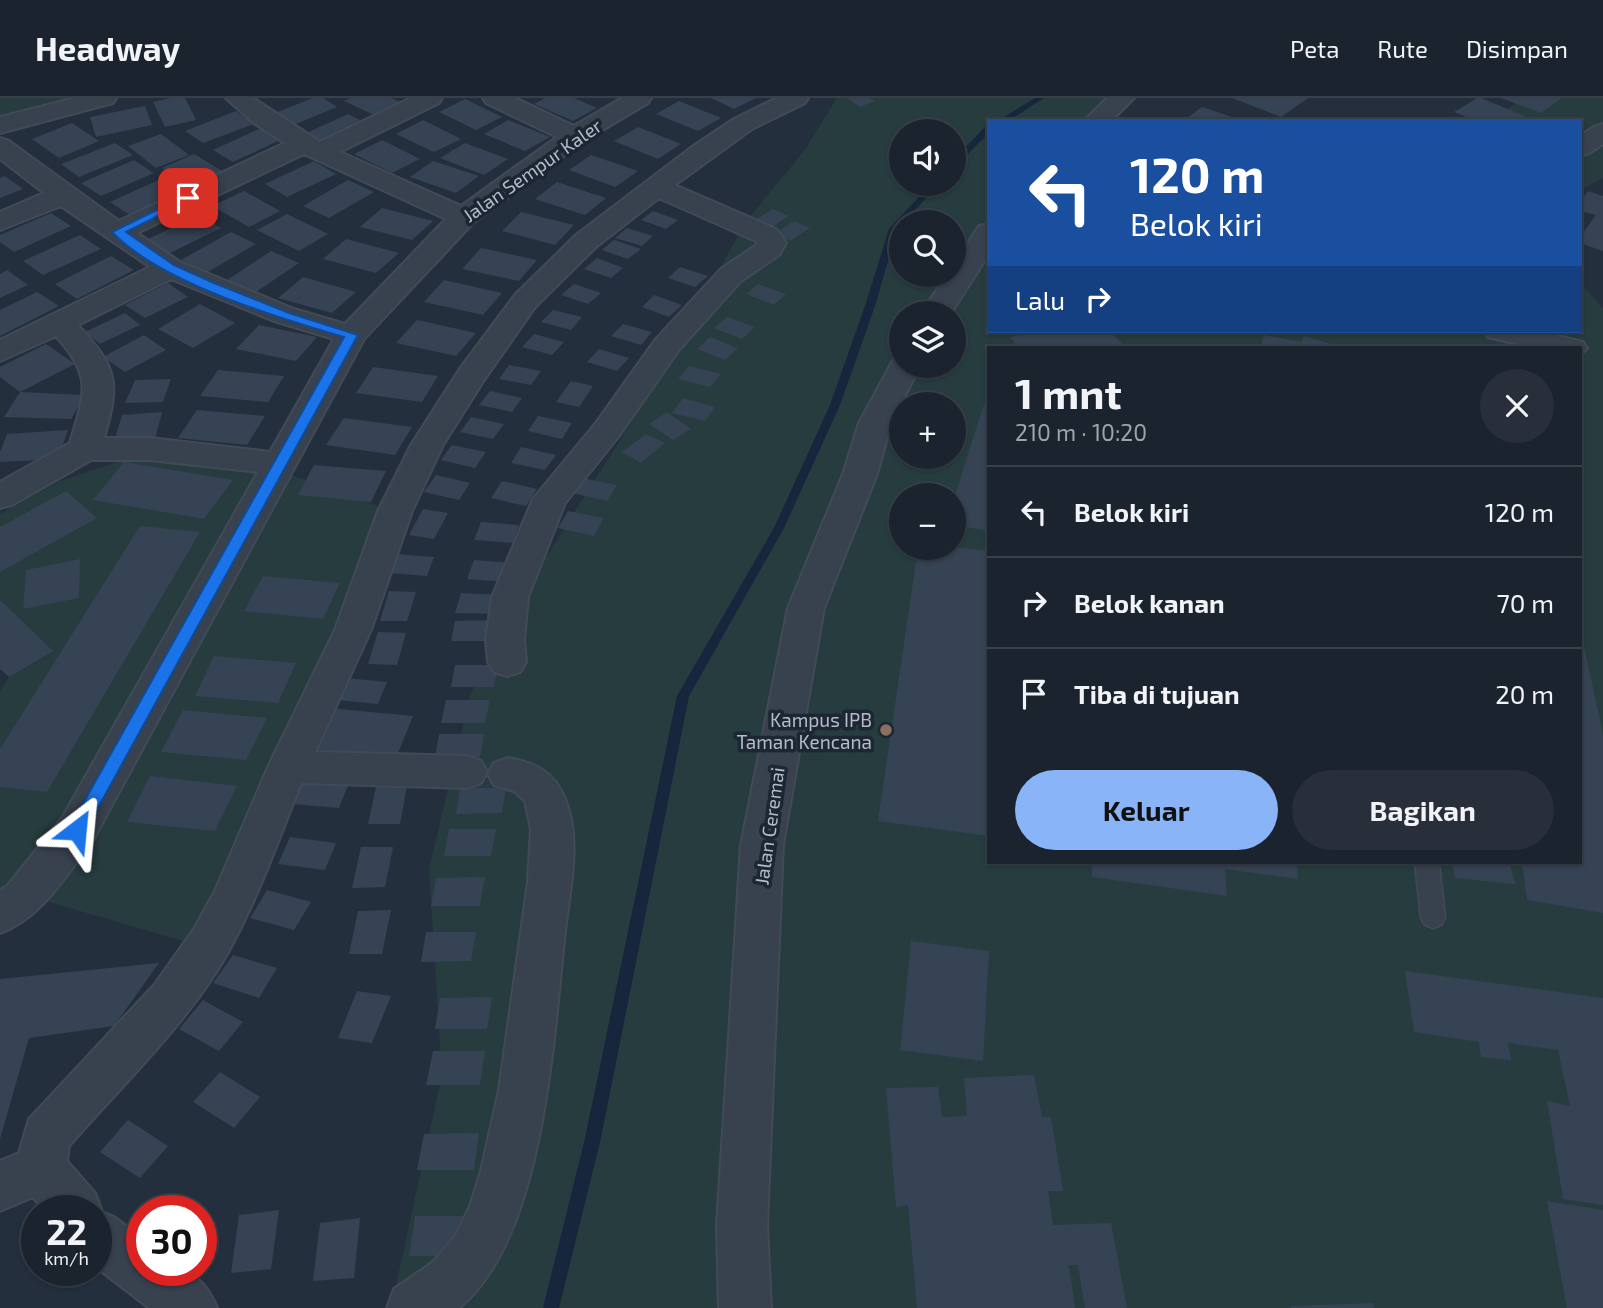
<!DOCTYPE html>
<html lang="id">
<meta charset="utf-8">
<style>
:root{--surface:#1b232e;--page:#282f3a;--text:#f1f3f6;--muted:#a0a4aa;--line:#39404a;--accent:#8ab4f8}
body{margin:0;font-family:"Exo 2",sans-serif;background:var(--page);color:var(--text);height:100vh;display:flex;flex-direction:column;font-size:26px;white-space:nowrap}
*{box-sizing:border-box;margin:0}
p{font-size:23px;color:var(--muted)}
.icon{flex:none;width:38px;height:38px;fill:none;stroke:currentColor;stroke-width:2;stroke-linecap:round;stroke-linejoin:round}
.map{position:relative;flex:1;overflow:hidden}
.details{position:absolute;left:987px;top:248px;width:595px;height:518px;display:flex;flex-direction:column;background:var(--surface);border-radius:0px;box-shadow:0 2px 5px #0004,0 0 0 2px var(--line)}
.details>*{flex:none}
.hud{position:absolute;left:987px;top:21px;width:595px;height:214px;border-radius:0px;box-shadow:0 2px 5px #0004,0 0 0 2px var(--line);background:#1a4fa0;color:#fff;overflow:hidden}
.tools{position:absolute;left:889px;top:21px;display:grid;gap:14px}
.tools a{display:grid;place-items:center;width:77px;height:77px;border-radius:50%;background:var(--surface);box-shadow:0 2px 5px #0004,0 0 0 2px var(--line);font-size:35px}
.speed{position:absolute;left:21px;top:1097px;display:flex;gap:14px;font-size:35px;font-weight:700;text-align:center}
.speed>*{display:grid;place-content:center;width:91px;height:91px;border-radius:50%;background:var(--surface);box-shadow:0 2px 5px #0004,0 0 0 2px var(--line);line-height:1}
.speed small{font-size:18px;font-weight:400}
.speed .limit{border:10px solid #d22;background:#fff;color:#111}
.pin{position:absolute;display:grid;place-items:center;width:60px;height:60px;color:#fff;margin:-30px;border-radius:14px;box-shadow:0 4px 10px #0006}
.me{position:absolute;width:77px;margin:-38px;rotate:29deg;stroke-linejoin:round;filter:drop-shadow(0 0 5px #0008)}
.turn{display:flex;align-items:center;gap:24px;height:147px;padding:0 28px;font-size:32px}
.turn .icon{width:91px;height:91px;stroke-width:2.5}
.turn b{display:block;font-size:49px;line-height:60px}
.then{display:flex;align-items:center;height:66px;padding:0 28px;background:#0003;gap:14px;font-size:26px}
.round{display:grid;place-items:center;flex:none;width:74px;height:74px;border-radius:37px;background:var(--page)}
.head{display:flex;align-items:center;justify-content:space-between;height:119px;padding:0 28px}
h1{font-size:42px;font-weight:700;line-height:52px}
.action{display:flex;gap:14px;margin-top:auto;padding:14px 28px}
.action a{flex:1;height:80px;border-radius:42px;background:var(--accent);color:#111;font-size:28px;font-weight:700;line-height:80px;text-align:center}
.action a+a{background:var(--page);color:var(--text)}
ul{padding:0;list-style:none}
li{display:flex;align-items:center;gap:21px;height:91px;padding:0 28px;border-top:2px solid var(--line)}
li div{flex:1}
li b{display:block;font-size:26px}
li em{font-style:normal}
header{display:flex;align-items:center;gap:42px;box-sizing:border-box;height:98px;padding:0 35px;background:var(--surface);border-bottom:2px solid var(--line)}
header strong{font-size:33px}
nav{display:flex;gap:38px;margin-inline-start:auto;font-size:24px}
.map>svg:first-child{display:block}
.green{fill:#263c3f;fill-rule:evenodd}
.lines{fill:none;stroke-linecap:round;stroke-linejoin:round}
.stream{fill:#17263c;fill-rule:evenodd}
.building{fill:#364354}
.service-casing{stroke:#414a57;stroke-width:3}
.minor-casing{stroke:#414a57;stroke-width:4}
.tertiary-casing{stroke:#414a57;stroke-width:4}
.service{fill:#38414e;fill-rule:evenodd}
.minor{fill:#38414e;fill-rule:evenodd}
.tertiary{fill:#38414e;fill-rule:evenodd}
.route{fill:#1a73e8;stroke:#114b97;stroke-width:2}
.education-dot{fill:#8d6e63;stroke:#1d2633;stroke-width:2.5}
.labels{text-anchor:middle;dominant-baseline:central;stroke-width:7;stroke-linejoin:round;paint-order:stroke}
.street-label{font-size:19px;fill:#b4bcc9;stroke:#1d2633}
.poi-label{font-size:19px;fill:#b4bcc9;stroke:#1d2633;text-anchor:end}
</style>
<header>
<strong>Headway</strong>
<nav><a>Peta</a><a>Rute</a><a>Disimpan</a></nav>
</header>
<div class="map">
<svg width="1603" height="1210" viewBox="0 0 1603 1210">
<rect width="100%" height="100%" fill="#242f3e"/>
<path class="green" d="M0 0H121L0 34Z
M837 0H1120L1109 23H989V233H1580V185L1603 210V1210H391L442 977 429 771 470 598 543 464 648 298 747 122 804 53ZM901 33H954V86H901ZM901 124H954V177H901ZM901 215H954V268H901ZM989 250H1580V765H989ZM901 306H954V359H901ZM901 397H954V450H901Z
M1526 0H1603V80L1580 92V23H1485Z
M131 359 269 369 400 416 200 848 39 801 0 837V593L9 579 0 571V416L58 384Z"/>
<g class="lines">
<path class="stream" d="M1035 0H1044L1008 23H998Z
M986 28H989V35L957 67H954V61Z
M931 86H939L904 124H901L897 132 875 208 840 307 784 430 689 598 601 1040 559 1210H543L585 1040 677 598 774 430 830 307 865 208 889 131Z"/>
</g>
<path class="building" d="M171 0H185L196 22 165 29 153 4Z
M313 0H323L337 9 289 29 270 17Z
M351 0H391L407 7 380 20 344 3Z
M545 0H574L597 10 573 23 534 6Z
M711 0H756L734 11Z
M847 0H870L875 3 860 9Z
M1232 0H1308L1281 19Z
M1477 0H1481L1537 23H1476L1454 14Z
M1501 0H1562L1541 15Z
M465 1 502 19 476 32 439 14Z
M679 3 721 20 698 33 656 16Z
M145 8 152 27 96 39 90 19Z
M1202 9 1241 22V23H1183Z
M236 13 254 26 203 45 185 33Z
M348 16 370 27 323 49 302 37Z
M423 22 461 41 434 54 396 36Z
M508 22 550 39 525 53 484 36Z
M72 25 99 43 59 60 32 41Z
M638 29 681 46 658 61 614 43Z
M261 30 282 41 233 64 213 52Z
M161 36 189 57 156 70 128 48Z
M382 42 420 61 392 75 354 56Z
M115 45 133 57 79 79 61 66Z
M465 45 508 61 484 77 440 60Z
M194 56 227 76 195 90 162 70Z
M591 57 638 73 615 89 569 72Z
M134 62 154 75 101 98 81 85Z
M314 63 336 76 287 99 265 86Z
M433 63 479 78 456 95 410 79Z
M5 78 23 91 0 100V80Z
M163 80 183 93 130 117 110 104Z
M348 82 374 94 329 120 303 108Z
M557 84 606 100 585 117 535 101Z
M244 93 280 113 249 129 212 108Z
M1588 93 1603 98V153L1580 145V139L1596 117 1580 113V104Z
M382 110 433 123 412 142 360 129Z
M773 111 789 118 769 131 753 123Z
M653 113 678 122 666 131 641 122Z
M521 114 574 127 555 147 502 133Z
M51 115 71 128 14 154 0 144V137Z
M287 116 328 136 299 153 257 132Z
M198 117 221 130 168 156 146 142Z
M794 123 810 130 790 143 774 136Z
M627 130 653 138 642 148 615 140Z
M231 134 256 146 206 175 181 162Z
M80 137 101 151 43 177 23 163Z
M346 141 399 155 376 175 323 161Z
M614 142 641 151 628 161 602 152Z
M481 150 537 162 519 183 462 171Z
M271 153 299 165 253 196 224 184Z
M111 158 134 172 77 201 55 186Z
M597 160 623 170 611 180 584 171Z
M680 169 708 178 695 189 668 180Z
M7 172 28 187 0 200V176Z
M303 179 356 194 332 215 278 200Z
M444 182 502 195 483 217 424 204Z
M168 185 188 199 145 220 125 207Z
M574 186 601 195 588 206 561 197Z
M758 186 786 196 774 207 746 196Z
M37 194 59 208 0 238V212Z
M654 197 682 207 669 219 642 209Z
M200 206 235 225 193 250 158 231Z
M553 212 582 219 571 232 541 224Z
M125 215 140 227 100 246 85 234Z
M727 219 755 229 742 241 714 230Z
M417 222 476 235 456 258 396 245Z
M623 226 652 234 641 247 611 238Z
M259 227 317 239 296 263 236 251Z
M1038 233H1110L1124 248 1019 250 1010 239Z
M534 236 564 244 552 257 522 249Z
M144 237 166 252 125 274 103 259Z
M1264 237 1301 244 1304 238 1338 248 1335 250H1260Z
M710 239 738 250 725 262 697 251Z
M46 246 75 266 20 294 0 279V269Z
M599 251 629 260 617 273 587 264Z
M509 267 541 273 531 287 499 281Z
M689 268 721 276 710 289 678 281Z
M373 269 438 278 422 304 356 295Z
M218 272 284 278 268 304 200 298Z
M171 281 163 304 125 305 135 282Z
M571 283 593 288 579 309 556 304Z
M490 293 522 300 512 314 479 307Z
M20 294 86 297 71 321 4 319Z
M683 300 715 309 705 323 672 315Z
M986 300 989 301V433L954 427V400Z
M197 312 265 318 247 347 178 340Z
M162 314 155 341 114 344 122 317Z
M667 314 691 331 673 342 649 326Z
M538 318 572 325 562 341 528 333Z
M471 319 504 326 493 341 460 334Z
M344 320 412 329 395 357 326 347Z
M68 332 58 361 0 364V354L7 336Z
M646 336 665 345 641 365 622 354Z
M452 347 486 354 475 370 441 362Z
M521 349 556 357 545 372 511 365Z
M124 364 233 382 204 421 93 402Z
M314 367 386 373 371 404 298 397Z
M436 377 470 385 459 402 424 394Z
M582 380 617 387 607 403 572 395Z
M502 383 537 391 526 408 491 400Z
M66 393 97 420 0 474V429Z
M423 411 448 415 434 441 409 437Z
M568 413 604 420 594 438 558 430Z
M481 424 519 427 513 445 474 442Z
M140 428 200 434 47 694 0 689V651Z
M954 449 989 453V738L878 723 918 450Z
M395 456 434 459 427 478 388 475Z
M80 461 79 500 23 511 26 472Z
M474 462 513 465 507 484 467 481Z
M263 478 340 485 323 521 244 513Z
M389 493 416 494 407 523H380Z
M461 495 501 497 496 516 455 515Z
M0 502 53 553 9 579 0 571Z
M498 522 493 543H451L455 523Z
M1580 530 1603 636V815L1527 802 1522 765H1580Z
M378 534 406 535 397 567 368 566Z
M214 558 296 565 278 605 195 598Z
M455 567H498L494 589H451Z
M345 580 387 584 378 606 336 602Z
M446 602H490L485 625H441Z
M329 610 413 618 396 660 310 651Z
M183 612 267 620 246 662 161 654Z
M439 636H484L480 659 435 660Z
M150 678 237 688 215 733 127 724Z
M304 681 349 685 339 710 293 706Z
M407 688 400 726H368L376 689Z
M460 690H506L502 715 456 716Z
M449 731H496L491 758H444Z
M290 739 336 745 325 772 278 766Z
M361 749H393L385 789 352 790Z
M1092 765H1297L1298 781 1225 771 1227 798 1092 779Z
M1452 765H1510L1515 786 1455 780Z
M485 779 480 808H431L436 780Z
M267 792 311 804 294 832 250 820Z
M391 812 382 856H349L358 813Z
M426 834H476L471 863 421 864Z
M911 843 989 853 983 963 900 952Z
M233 857 277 870 259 900 213 885Z
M159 865 114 928 29 940 0 1041V881Z
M1405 873 1603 900V1107L1563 1101 1547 1003 1570 1008 1558 952 1508 945 1511 962 1481 959 1479 944 1414 934Z
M357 893 391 898 372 945 338 940Z
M492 899 487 931H435L440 900Z
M203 902 243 924 219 953 179 931Z
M433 953H485L480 987H426Z
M220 974 260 999 234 1030 193 1004Z
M1034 977 1042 1019H1051L1063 1093H1048L1053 1127 1111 1125 1127 1210H1085L1078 1167H1069L1075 1210H917L908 1107 896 1109 886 990 938 989 942 1019 967 1018 964 980Z
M128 1022 168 1048 140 1080 100 1054Z
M479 1035 474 1072H417L424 1036Z
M1547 1103 1603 1112V1210H1567Z
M279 1112 271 1171 231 1175 239 1117Z
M415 1118H472L467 1158H409Z
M360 1120 354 1180 313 1183 320 1125Z
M1373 1205 1374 1210H1291V1208Z"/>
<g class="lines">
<defs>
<path id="service" d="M1415 765H1439L1445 820 1441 827 1433 830 1425 827 1421 820Z"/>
<path id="minor" d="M75 0H116L113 5 0 35V19Z
M226 0H253L320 44 411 0H442L439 5 340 54 461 108 557 39 486 5 483 0H515L574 28 622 0H651L648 5 584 43 473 125 364 241 92 744C65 778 42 820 0 835V792L7 788 62 720 258 374 150 362H91L12 407 0 410V384L70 345C85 295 93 280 56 238L0 263V242L150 169 61 108 0 132V114L44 95 0 61V40L9 43 119 123 285 45 254 25ZM304 56 446 121 345 226 294 211 180 164 137 135ZM171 181 274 223 334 241 270 354 150 340H104C120 284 118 271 78 227Z
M777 0H808L805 5 752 31 675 87 776 131 786 145 779 157 741 183 678 253 618 339 565 405 528 499 524 542 526 564 520 574 507 578 494 574 488 564 486 542 492 499 533 401 596 325 656 241 721 171 758 146 756 143 659 100 596 149 535 209 484 282 443 347 412 413 371 532 315 654 467 658 481 663 487 674 481 685 467 690 301 685C278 743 257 803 226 858 185 928 122 987 69 1048L67 1063 95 1095 102 1114 114 1119 142 1140V1172C181 1172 200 1169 217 1210H149L96 1169V1113H45L33 1099 0 1113V1063L19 1055 29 1021 155 886 194 831 215 793 268 669 335 532 378 413 411 347 459 272 515 197 576 137 692 49 734 21Z
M1603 26V46L1589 55 1580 58V38L1594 29Z
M508 660C536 665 554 674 565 701 583 744 568 798 564 843 553 946 543 1141 459 1210H387L394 1191 433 1164 456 1137 470 1108 481 1073 499 992 528 784 531 731 525 703 514 693 494 687 488 676 494 665Z"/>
<path id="tertiary" d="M1107 0H1134L1111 23H1084Z
M989 126V156L951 215H921L947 177H954V166L979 128Z
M1484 233H1537L1583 244 1587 250 1580 257V250H1534L1488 239Z
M901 260V268H920L891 325 877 376 824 510 783 747 767 1127 771 1210H719L717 1127 741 747 788 510 843 376 859 325 890 268 894 261Z"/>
</defs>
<use href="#service" class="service-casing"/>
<use href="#minor" class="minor-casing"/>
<use href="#tertiary" class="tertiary-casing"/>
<use href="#service" class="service"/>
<use href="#minor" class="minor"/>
<use href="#tertiary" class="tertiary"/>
</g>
<path class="route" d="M185 98 194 100 126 134 174 167 214 185 289 215 358 237 83 737H71L69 732 71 727 344 239C276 219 161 185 112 134Z"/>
<circle class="education-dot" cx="886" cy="632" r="7"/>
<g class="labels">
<g class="street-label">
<text transform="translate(532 72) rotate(-35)">Jalan Sempur Kaler</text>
<text transform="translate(769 728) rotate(-82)">Jalan Ceremai</text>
</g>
<g class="poi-label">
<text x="872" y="621">Kampus IPB<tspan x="872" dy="22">Taman Kencana</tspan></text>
</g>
</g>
</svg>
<div class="tools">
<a><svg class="icon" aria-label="sound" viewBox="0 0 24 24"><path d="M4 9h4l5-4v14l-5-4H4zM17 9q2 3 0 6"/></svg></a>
<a><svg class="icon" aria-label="search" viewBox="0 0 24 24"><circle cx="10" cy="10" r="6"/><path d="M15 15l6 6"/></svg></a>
<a><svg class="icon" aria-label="layers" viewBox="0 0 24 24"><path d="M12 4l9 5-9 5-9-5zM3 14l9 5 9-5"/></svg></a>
<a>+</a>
<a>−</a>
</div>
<div class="speed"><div>22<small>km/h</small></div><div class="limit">30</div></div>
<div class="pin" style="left:188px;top:100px;background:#d93025"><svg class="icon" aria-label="arrive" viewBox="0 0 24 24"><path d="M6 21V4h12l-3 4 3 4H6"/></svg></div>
<svg class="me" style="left:77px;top:732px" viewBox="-20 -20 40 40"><path d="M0-17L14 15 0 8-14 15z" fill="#1a73e8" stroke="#fff" stroke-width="4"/></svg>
<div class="hud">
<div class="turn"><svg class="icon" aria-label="left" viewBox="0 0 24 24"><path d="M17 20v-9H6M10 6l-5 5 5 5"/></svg><div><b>120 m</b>Belok kiri</div></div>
<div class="then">Lalu<svg class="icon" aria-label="right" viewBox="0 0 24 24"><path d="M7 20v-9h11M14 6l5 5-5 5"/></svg></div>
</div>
<section class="details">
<div class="head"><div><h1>1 mnt</h1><p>210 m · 10:20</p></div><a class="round"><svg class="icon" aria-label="close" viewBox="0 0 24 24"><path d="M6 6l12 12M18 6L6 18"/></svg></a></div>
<ul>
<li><svg class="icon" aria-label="left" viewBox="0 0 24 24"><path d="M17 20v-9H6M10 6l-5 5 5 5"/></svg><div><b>Belok kiri</b></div><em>120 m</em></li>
<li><svg class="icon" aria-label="right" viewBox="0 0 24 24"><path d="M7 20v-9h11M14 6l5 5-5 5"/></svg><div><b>Belok kanan</b></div><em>70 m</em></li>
<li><svg class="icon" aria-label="arrive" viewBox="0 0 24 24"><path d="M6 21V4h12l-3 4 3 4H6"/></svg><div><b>Tiba di tujuan</b></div><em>20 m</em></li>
</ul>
<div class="action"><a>Keluar</a><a>Bagikan</a></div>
</section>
</div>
